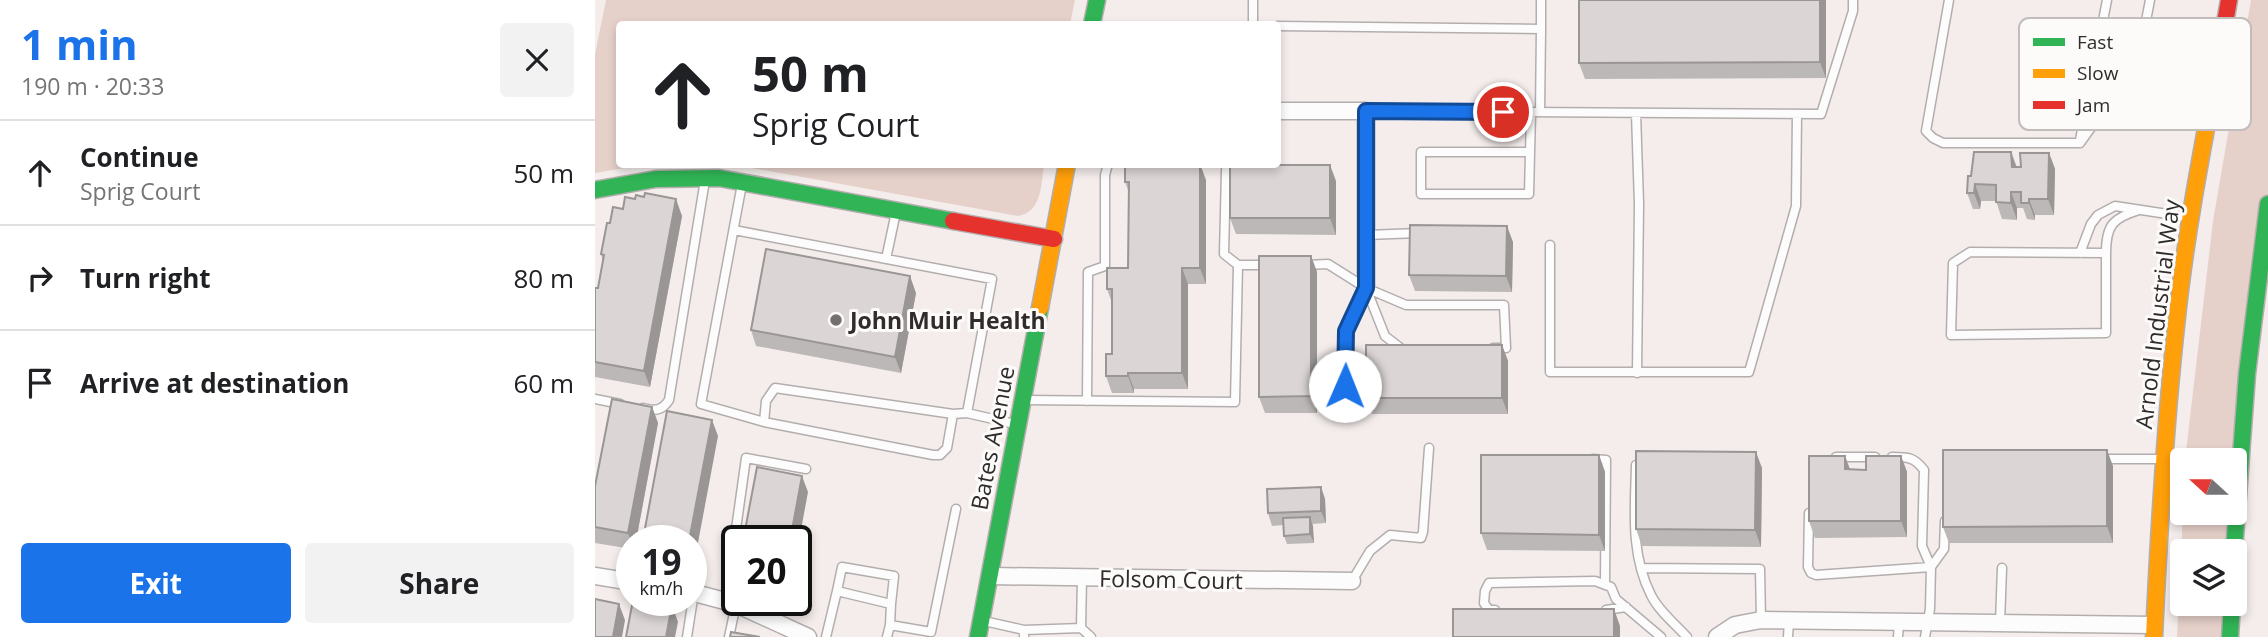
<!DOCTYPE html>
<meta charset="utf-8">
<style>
:root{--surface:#fff;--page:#f2f2f2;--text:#202124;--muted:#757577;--line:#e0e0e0;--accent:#1a73e8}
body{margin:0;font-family:"Open Sans",sans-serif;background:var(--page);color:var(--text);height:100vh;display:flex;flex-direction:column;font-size:26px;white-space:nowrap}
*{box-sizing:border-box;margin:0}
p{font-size:23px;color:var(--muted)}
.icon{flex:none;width:38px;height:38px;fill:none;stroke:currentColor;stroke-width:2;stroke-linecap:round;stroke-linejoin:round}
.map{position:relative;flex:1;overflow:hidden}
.details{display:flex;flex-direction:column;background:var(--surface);width:595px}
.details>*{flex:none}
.hud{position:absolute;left:21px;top:21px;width:665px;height:147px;border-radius:7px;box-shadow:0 4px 10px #0003;background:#fff;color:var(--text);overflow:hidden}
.needle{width:46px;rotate:291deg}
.controls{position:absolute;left:1575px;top:448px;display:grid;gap:14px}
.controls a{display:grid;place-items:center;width:77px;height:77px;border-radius:7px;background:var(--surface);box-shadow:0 4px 10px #0003;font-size:35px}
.speed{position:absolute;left:21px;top:525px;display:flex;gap:14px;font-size:35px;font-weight:700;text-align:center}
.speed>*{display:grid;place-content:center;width:91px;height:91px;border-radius:50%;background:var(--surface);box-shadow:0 4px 10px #0003;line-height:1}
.speed small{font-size:18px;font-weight:400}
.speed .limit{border:4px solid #111;border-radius:10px;background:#fff;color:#111}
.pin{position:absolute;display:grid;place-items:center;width:60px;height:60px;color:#fff;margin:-30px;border:4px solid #fff;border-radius:50%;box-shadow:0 2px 7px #0007}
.me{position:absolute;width:77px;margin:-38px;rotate:1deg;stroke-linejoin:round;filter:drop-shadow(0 0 5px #0008)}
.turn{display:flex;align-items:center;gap:24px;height:147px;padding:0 21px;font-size:32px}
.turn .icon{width:91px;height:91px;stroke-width:2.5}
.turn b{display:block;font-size:49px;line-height:60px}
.round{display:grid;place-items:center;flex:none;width:74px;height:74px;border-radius:7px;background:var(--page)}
.headline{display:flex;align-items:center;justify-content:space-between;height:119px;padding:0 21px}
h1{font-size:42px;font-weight:700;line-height:52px;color:var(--accent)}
.action{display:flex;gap:14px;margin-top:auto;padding:14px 21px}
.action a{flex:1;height:80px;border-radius:7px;background:var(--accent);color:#fff;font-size:28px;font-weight:700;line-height:80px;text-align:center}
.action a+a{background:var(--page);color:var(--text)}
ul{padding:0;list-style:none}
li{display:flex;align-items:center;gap:21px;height:105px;padding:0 21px;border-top:2px solid var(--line)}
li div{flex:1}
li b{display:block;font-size:26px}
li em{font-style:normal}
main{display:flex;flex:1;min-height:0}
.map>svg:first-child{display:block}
.grass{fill:#e6d1ca}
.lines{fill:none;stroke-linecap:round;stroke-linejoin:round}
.lane-casing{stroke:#b3aead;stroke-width:11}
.street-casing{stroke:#b3aead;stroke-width:19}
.fast-casing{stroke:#b3aead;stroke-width:19}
.slow-casing{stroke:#b3aead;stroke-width:19}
.jam-casing{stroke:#b3aead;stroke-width:19}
.lane{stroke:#fdfcfc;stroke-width:8}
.street{stroke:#fdfcfc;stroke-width:16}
.fast{stroke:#30b455;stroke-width:16}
.slow{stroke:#ff9f0a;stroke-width:16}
.jam{stroke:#e5322d;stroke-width:16}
.wall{fill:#bcb8b7}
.shaded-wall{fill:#999695}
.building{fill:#dbd6d5;stroke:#999695;stroke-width:2}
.route-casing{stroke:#114b97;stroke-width:18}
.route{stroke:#1a73e8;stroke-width:12}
.poi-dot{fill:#75706f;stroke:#fdfbfa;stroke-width:2.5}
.labels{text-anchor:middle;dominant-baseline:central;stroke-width:6;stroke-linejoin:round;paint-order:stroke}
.street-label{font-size:23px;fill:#302c2b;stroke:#fdfbfa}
.poi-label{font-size:23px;font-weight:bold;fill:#302c2b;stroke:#fdfbfa;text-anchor:start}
.key{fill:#fdfbfa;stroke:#c0bdbc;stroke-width:2}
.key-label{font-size:19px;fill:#302c2b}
</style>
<main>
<section class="details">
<div class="headline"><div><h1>1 min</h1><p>190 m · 20:33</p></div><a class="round"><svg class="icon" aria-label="close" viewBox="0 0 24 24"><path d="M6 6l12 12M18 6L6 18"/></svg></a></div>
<ul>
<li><svg class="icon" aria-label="ahead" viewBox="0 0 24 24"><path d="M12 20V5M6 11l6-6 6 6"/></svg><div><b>Continue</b><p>Sprig Court</p></div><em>50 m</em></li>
<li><svg class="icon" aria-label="right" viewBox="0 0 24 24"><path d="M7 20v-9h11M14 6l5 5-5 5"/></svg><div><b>Turn right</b></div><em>80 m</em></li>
<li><svg class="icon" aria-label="arrive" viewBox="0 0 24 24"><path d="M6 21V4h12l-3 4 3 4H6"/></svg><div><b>Arrive at destination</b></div><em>60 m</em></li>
</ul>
<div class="action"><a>Exit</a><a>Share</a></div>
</section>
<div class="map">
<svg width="1673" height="637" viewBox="0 0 1673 637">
<rect width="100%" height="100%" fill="#f4edec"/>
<path class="grass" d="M11 0H480L475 24H24V164L48 165 0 173V54Z
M1656 0H1673V204L1639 551H1587V604H1637L1635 637H1582L1588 513H1640V460H1590L1618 221Z
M140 165H449C446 185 447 212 423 216Z"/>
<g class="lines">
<defs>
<path id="lane" d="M946 0V29
M1354 0 1331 131 1338 138 1348 143H1485
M658 24V0
M682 26 946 29 945 112
M771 111 1226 114 1258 11V0
M1041 113 1044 204 1042 373
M1485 140 1512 0
M1485 143 1508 111 1549 31 1555 0
M935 152H826V194H934L936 112
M147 184 106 404 169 422 338 455H345L352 448 358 414
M139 230 397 279 372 413
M771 235 824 233
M955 245V372H1154L1201 206 1202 114
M1375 252 1511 253V333L1356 335 1358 263Z
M1485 253 1496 224 1503 215 1520 206 1592 217
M1511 253C1511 225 1518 218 1544 210
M291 259 301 212
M643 265 629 254 631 170 645 171
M711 265 733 264 771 288 811 305H909L911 348H898
M771 288 790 336 808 350
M0 399 25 404
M429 400 640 402 643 265H673
M492 401 493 272 510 266V175L513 164
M48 408C60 411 67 411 74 400L110 180
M749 413 751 331 771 288
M169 422 171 401 180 388 358 414 372 413 420 424
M1241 457H1280
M1297 457C1313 457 1319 457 1329 470L1327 546 1336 567 1335 609 1330 637
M998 459 1011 460 1010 584
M1506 459H1566
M1041 465C1040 509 1035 554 1056 595 1063 610 1080 624 1092 637
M1214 513 1213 567 1216 573 1221 575 1336 567 1349 549 1350 521
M1046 568 1165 569 1166 620
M757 581 775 551 795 535 826 538 828 532 834 448
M242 591 247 567 299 576 296 604
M131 600 151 458 211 469
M900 610H894L889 603 890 591 894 583 1000 581 1016 587 1021 599 1066 637
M1011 610 1031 607
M389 621 429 630V637
M1405 623 1407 568
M486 628 496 637
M429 630 486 628 487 578
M92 637 99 592
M134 637 141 604
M231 637 242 591 296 604 295 625
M292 637 295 625 336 632 361 509
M1193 637 1194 620
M1303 637 1304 622"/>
<path id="street" d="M682 111H771V288
M0 576 37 582
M395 576 757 581
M96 592 141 604 213 637
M1122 637 1140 625 1166 620 1559 625"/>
<path id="fast" d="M497 24 502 0
M0 190 61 179 124 178 358 221
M1639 551 1652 374 1673 204
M383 637 445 308
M1635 637 1637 604"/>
<path id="slow" d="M445 308 472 164
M1559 637C1564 530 1570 424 1582 317 1590 241 1604 166 1618 91"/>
<path id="jam" d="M1618 91 1634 0
M358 221 459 239"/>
</defs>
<use href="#lane" class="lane-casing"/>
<use href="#street" class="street-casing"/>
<use href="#fast" class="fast-casing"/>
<use href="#slow" class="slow-casing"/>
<use href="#jam" class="jam-casing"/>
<use href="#lane" class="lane"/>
<use href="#street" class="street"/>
<use href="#fast" class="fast"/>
<use href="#slow" class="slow"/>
<use href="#jam" class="jam"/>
</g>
<path class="wall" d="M1231 0V78L990 79 984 63Z
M1416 152 1422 167H1426L1454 153 1460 169 1459 215H1440V220L1432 219 1428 208H1422V220L1407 219 1401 201H1386L1385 209H1378L1372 193 1376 176Z
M611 180V284H593V389H539V393H517L511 376 517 354V303L512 289 533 268 534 193 530 182Z
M741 181V235L641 234 635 218Z
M49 197 87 216 55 387 0 377V288H3L8 261 6 254 15 223 28 209 40 199Z
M918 242 917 292 820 291 814 275Z
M716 256 722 272V413H670L664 397Z
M321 293 306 373 161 346 156 330Z
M907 345 913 361V414H777L771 398Z
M57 407 63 423 41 541H37V549L0 543V486Z
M1004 455 1010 472V551L892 550 886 533Z
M1250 456 1255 469 1271 470 1306 456 1312 472V537L1220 538 1214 521Z
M1518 466V543H1354L1348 527Z
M1167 468 1166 547 1047 546 1041 529Z
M726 487 730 499 731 523 717 524 719 543 692 544 689 536 688 525 677 526 673 513Z"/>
<path class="shaded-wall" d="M1225 0H1231V78L1225 62Z
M1416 152 1422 169 1417 167Z
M1454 153 1460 169 1459 215 1453 199Z
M605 164 611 180V284L605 268Z
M735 165 741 181V235L735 218Z
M1380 184 1386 201 1385 209 1379 193Z
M1416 192 1422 208V220L1416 203Z
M81 199 87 216 55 387 49 371Z
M1434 199 1440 215V220L1434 203Z
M912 226 918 242 917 292 911 276Z
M716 256 722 272V413L716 396Z
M587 268 593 284V389L587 373Z
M315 276 321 293 306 373 300 357Z
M907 345 913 361V414L907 398Z
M533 373 539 389V393L533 376Z
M57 407 63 423 41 541H37V544L33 533Z
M117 420 123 436 99 564 96 556V541H94Z
M1512 450 1518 466V543L1512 526Z
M1161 452 1167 468 1166 547 1160 530Z
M1004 455 1010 472V551L1004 535Z
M1250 456 1256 473 1250 469Z
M1306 456 1312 472V537L1306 521Z
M207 476 213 492 201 557V541H195Z
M726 487 730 499 731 523 726 511Z
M715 517 718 526 719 543 715 534Z
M24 604 30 620 27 637H18Z
M77 605 83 622 80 637H71Z
M1019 609 1025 626V637H1019Z"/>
<path class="building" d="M984 0H1225V62L984 63Z
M1379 152H1416L1417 167H1426L1425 153H1454L1453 199H1434V203H1426V192H1416V203L1401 202V185L1380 184 1379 193H1372L1373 176H1376Z
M530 164H605V268H587V373H533V376H511V354H517V289H512V268H533L534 182H530Z
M635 165H735V218H635Z
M50 193 81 199 49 371 0 362V288H3L9 255 6 254 12 223H15L18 207 28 209 30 197 40 199 41 195 49 197Z
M815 225 912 226 911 276 814 275Z
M171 249 315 276 300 357 156 330Z
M664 256H716V396L664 397Z
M771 345H907V398H771Z
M17 399 57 407 33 533 0 527V486Z
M72 411 117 420 94 541H58L48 539Z
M1348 450H1512V526L1348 527Z
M1041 451 1161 452 1160 530 1041 529Z
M886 455H1004V535L886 533Z
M1214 456H1250V469L1271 470V456H1306V521H1214Z
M162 467 207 476 195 541H148Z
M726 487V511L673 513 672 489Z
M715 517V534L689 536 688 518Z
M0 599 24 604 18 637H0Z
M38 600H50L77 605 71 637H31Z
M858 609H1019V637H858Z
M136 632 165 637H135Z"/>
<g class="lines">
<defs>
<path id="route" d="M750 386 751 331 771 288V111L908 112"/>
</defs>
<use href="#route" class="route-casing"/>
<use href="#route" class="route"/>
</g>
<circle class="poi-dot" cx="241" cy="320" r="7"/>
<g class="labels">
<g class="street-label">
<text transform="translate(1562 314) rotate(-83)">Arnold Industrial Way</text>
<text transform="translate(397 438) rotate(-79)">Bates Avenue</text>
<text transform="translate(576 579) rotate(1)">Folsom Court</text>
</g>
<g class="poi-label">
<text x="255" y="320">John Muir Health</text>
</g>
</g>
<rect x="1424" y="18" width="232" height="112" rx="10" class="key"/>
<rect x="1438" y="38" width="32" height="8" fill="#30b455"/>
<rect x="1438" y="69" width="32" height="9" fill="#ff9f0a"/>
<rect x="1438" y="101" width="32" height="8" fill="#e5322d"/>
<g class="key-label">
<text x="1482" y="49">Fast</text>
<text x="1482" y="80">Slow</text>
<text x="1482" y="112">Jam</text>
</g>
</svg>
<div class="controls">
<a><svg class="needle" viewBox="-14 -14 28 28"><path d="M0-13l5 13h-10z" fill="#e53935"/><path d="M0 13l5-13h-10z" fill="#757577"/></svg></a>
<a><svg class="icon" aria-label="layers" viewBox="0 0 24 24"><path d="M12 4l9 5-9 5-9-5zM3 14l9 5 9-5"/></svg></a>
</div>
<div class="speed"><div>19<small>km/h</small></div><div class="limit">20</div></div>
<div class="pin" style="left:908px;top:112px;background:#d93025"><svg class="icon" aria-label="arrive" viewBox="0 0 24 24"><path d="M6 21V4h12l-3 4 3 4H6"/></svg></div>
<svg class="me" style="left:750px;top:386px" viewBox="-20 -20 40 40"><circle r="19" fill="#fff"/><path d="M0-13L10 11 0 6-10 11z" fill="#1a73e8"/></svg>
<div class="hud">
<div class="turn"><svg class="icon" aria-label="ahead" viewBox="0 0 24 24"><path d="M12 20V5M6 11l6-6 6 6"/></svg><div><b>50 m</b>Sprig Court</div></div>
</div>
</div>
</main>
